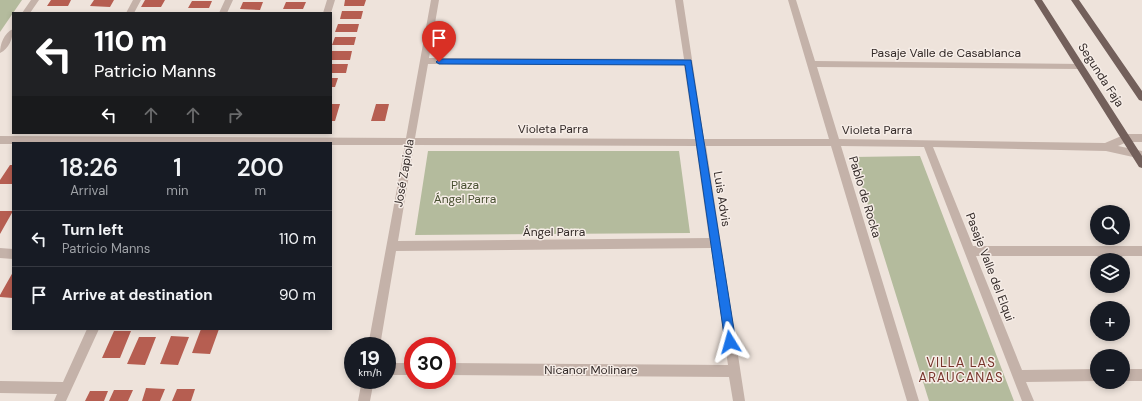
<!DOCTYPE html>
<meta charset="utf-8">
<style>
:root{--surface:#171b24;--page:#20242c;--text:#f1f3f6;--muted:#9ea1a6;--line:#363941}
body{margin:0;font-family:"DM Sans",sans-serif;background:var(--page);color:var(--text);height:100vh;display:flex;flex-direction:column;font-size:15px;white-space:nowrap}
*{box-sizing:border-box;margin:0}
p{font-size:13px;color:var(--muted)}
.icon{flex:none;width:22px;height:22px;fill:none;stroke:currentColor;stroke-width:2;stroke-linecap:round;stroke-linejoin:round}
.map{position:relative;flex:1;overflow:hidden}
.side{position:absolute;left:12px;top:142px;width:320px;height:188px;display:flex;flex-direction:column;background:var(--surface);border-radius:0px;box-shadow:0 2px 6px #0003}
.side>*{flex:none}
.top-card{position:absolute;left:12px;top:12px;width:320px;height:122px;border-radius:0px;box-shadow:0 2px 6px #0003;background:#202124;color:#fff;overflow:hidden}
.tools{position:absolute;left:1090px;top:205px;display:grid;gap:8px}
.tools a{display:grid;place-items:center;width:40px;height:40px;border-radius:50%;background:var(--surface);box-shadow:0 2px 6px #0003;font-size:20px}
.speed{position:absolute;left:344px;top:337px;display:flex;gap:8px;font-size:20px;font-weight:700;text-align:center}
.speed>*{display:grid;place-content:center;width:52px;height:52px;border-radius:50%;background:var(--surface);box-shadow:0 2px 6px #0003;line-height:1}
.speed small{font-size:10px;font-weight:400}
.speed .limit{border:6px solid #d22;background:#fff;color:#111}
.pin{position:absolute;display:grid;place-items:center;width:34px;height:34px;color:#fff;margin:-41px -17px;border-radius:50% 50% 50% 0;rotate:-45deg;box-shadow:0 0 4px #0007}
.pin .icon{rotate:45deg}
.me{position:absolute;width:44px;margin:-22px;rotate:352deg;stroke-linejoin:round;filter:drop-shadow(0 0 3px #0008)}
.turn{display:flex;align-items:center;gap:14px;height:84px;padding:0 16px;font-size:18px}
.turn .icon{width:52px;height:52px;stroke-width:2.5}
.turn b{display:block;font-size:28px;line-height:34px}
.lanes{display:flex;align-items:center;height:38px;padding:0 16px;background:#0003;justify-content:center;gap:20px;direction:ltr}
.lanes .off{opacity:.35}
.eta{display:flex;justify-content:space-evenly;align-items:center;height:68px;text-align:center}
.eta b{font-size:24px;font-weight:600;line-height:28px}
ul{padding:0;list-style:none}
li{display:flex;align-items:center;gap:12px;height:56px;padding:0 16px;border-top:1px solid var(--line)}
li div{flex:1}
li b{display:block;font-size:15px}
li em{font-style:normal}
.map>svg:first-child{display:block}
.green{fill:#b4bb9d}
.building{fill:#b65e51}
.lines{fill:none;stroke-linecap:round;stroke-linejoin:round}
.minor{fill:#c4b2a9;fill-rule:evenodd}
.major{fill:#73605b;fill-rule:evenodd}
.route{fill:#1a73e8;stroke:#114b97}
.labels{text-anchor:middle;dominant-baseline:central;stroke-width:3;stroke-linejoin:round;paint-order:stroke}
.street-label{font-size:12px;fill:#332a28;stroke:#f6ede7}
.park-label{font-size:12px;fill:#464e2f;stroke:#f6ede7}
.neighbourhood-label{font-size:13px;letter-spacing:1px;fill:#77342b;stroke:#f6ede7}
</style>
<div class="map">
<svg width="1142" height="401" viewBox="0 0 1142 401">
<rect width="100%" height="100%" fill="#eee3db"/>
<path class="green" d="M0 0H22L0 32Z
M428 151H679L690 233 415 235Z
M920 156 1014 401H929L853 157Z"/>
<path class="building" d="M51 0H71L68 6H47Z
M94 0H114L110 7 90 6Z
M145 0H165L161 7H141Z
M345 0H366L364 6H344Z
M192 1H212L209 8H188Z
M243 2H263L260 10 240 9Z
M286 2H306L303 9H283Z
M342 11H363L361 19H340Z
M338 24H359L357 32H335Z
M335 37H356L354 45H332Z
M331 51H352L350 60H331Z
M331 64H348L346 73H331Z
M331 78H338L335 87H331Z
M331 104H340L335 121H331Z
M376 104H389L385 121H371Z
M10 165H13V184H0V180Z
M0 211H13L0 234Z
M13 272V298L0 297V295Z
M201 329H219L210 354 192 353Z
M114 331H131L120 358H102Z
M171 336 189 337 178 365 160 364Z
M139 337H156L145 365 127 364Z
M146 388 165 389 160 401H142Z
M177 389H195L191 401H172Z
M114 390H133L128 401H109Z
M90 391H108L104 401H85Z"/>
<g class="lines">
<path class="minor" d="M31 0H39L30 13H22Z
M133 0H141L134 13H126Z
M225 0H233L227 13H219Z
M327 0H335L331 13H323Z
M431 0H439L429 58 684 59 675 0H683L704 139H829L788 0H796L815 61 1082 64 1083 66 1082 68 1079 69 817 67 839 139 1105 143 1126 134H1142V142H1127L1118 146 1142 151V159L1106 151 933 147 973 246H1142V256H976L1022 370 1097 369V381L1026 382 1034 401H1022L924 147 841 146 919 401H907L831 146H706L745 401H733L729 377 447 375V363L728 365 711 248 396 251 380 346H368L405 145H331V143L0 144V136L406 138ZM428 64 684 65 695 139 415 138ZM414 145 696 146 709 238 398 241Z
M13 29C13 38 9 49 0 53 0 44 4 33 13 29Z
M0 248 13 249V259L0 258Z
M87 329H99L66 401H54L57 394 0 393V381L63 382Z
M387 363H413V375H387Z
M1123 369H1142V381H1123Z
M362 380H374L370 401H358Z"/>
<path class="major" d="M1034 0H1042L1142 156V168L1139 167Z
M1071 0H1079L1142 91V101L1139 100Z"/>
</g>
<path class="route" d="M439 59 691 60 736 342 734 346 730 347 727 346 725 342 685 65 439 64 436 62Z"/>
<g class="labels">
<g class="street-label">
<text x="946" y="53">Pasaje Valle de Casablanca</text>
<text transform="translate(1101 75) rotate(57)">Segunda Faja</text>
<text x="553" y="129">Violeta Parra</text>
<text x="877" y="130">Violeta Parra</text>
<text transform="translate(404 173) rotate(-80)">José Zapiola</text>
<text transform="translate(865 197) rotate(73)">Pablo de Rocka</text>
<text transform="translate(722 199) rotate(81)">Luis Advis</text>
<text x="554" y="232">Ángel Parra</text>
<text transform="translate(990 267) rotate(69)">Pasaje Valle del Elqui</text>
<text x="591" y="370">Nicanor Molinare</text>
</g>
<g class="park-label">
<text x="465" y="185">Plaza<tspan x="465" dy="14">Ángel Parra</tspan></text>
</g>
<g class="neighbourhood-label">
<text x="961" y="362">VILLA LAS<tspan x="961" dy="15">ARAUCANAS</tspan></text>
</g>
</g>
</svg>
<div class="tools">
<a><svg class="icon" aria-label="search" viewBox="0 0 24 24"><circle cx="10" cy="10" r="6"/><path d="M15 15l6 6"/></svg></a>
<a><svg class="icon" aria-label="layers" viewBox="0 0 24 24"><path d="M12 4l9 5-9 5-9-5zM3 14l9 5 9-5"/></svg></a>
<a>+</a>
<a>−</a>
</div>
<div class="speed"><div>19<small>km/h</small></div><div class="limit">30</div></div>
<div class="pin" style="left:439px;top:62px;background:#d93025"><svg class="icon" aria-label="arrive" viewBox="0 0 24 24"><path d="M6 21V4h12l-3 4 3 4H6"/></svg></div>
<svg class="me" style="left:730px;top:342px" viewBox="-20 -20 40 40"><path d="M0-17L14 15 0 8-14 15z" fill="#1a73e8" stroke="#fff" stroke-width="4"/></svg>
<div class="top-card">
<div class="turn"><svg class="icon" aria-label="left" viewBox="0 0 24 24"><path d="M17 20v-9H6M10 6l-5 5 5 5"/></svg><div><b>110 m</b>Patricio Manns</div></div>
<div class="lanes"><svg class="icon" aria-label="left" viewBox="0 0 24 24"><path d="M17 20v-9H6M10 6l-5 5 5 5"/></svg><svg class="icon off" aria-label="ahead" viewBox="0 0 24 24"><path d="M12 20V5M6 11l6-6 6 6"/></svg><svg class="icon off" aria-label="ahead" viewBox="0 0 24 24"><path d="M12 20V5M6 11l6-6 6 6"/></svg><svg class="icon off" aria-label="right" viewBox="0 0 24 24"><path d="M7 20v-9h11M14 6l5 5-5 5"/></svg></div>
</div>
<section class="side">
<div class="eta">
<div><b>18:26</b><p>Arrival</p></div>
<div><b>1</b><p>min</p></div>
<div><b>200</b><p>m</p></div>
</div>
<ul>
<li><svg class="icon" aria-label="left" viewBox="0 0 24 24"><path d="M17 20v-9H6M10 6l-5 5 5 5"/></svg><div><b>Turn left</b><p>Patricio Manns</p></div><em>110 m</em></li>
<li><svg class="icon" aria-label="arrive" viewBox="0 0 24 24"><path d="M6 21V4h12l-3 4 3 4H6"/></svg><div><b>Arrive at destination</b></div><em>90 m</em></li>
</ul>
</section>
</div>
